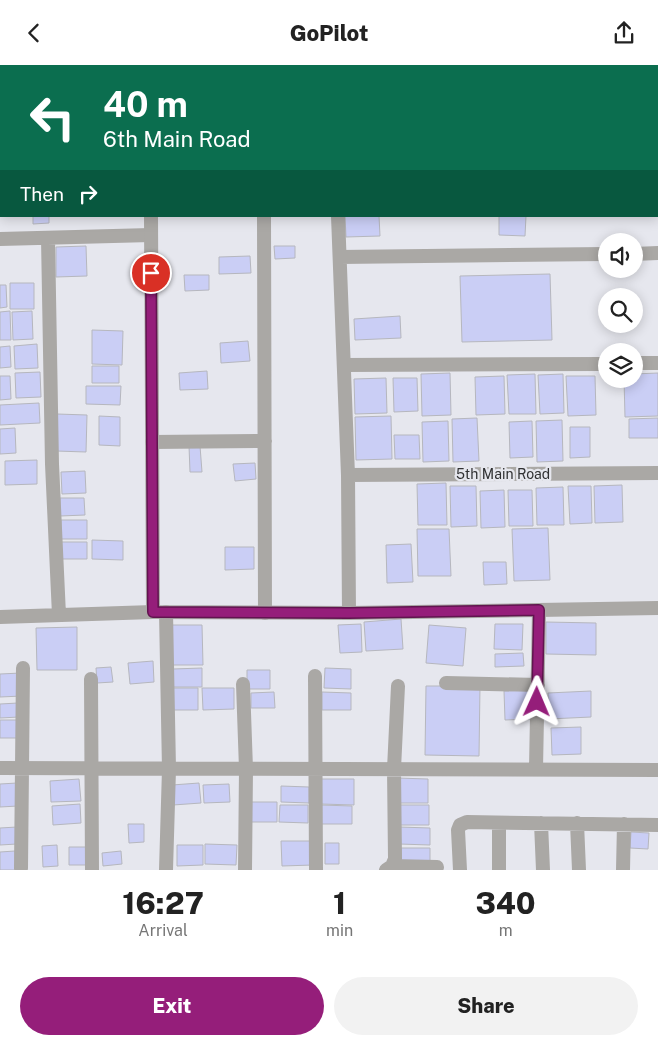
<!DOCTYPE html>
<style>
:root{--surface:#fff;--page:#f2f2f2;--text:#222;--muted:#767676;--accent:#951e7a}
body{margin:0;font-family:"Public Sans",sans-serif;background:var(--page);color:var(--text);height:100vh;display:flex;flex-direction:column;font-size:19px;white-space:nowrap}
*{box-sizing:border-box;margin:0}
p{font-size:16px;color:var(--muted)}
.icon{flex:none;width:28px;height:28px;fill:none;stroke:currentColor;stroke-width:2;stroke-linecap:round;stroke-linejoin:round}
.map{position:relative;height:805px;overflow:hidden}
.sheet{display:flex;flex-direction:column;background:var(--surface);flex:1}
.sheet>*{flex:none}
.banner{position:absolute;left:0px;top:0px;width:659px;height:152px;box-shadow:0 2px 12px #0003;background:#0b6e4f;color:#fff;overflow:hidden}
.fabs{position:absolute;left:598px;top:168px;display:grid;gap:10px}
.fabs a{display:grid;place-items:center;width:45px;height:45px;border-radius:50%;background:var(--surface);box-shadow:0 2px 12px #0003;font-size:25px}
.pin{position:absolute;display:grid;place-items:center;width:42px;height:42px;color:#fff;margin:-21px;border:2px solid #fff;border-radius:50%;box-shadow:0 1px 5px #0007}
.me{position:absolute;width:55px;margin:-28px;rotate:1deg;stroke-linejoin:round;filter:drop-shadow(0 0 4px #0008)}
.turn{display:flex;align-items:center;gap:18px;height:105px;padding:0 20px;font-size:22px}
.turn .icon{width:65px;height:65px;stroke-width:2.5}
.turn b{display:block;font-size:35px;line-height:42px}
.then{display:flex;align-items:center;height:48px;padding:0 20px;background:#0003;gap:10px;font-size:19px}
.eta{display:flex;justify-content:space-evenly;align-items:center;height:85px;text-align:center}
.eta b{font-size:30px;font-weight:800;line-height:35px}
.action{display:flex;gap:10px;margin-top:auto;padding:10px 20px}
.action a{flex:1;height:58px;border-radius:30px;background:var(--accent);color:#fff;font-size:20px;font-weight:800;line-height:58px;text-align:center}
.action a+a{background:var(--page);color:var(--text)}
header{display:flex;justify-content:space-between;align-items:center;height:65px;padding:0 20px;background:var(--surface);font-size:22px;font-weight:800}
.map>svg:first-child{display:block}
.building{fill:#cacef5;stroke:#b6b7be}
.lines{fill:none;stroke-linecap:round;stroke-linejoin:round}
.minor{stroke:#aaa8a5;stroke-width:14}
.tertiary{stroke:#aaa8a5;stroke-width:14}
.route-casing{stroke:#61144f;stroke-width:12}
.route{stroke:#951e7a;stroke-width:9}
.labels{text-anchor:middle;dominant-baseline:central;stroke-width:4.5;stroke-linejoin:round;paint-order:stroke}
.street-label{font-size:14px;fill:#303133;stroke:#e6e7ee}
</style>
<header><svg class="icon" aria-label="back" viewBox="0 0 24 24"><path d="M15 5l-7 7 7 7"/></svg>GoPilot<svg class="icon" aria-label="share" viewBox="0 0 24 24"><path d="M12 15V3M7 8l5-5 5 5M5 13v7h14v-7"/></svg></header>
<div class="map">
<svg width="658" height="805" viewBox="0 0 658 805">
<rect width="100%" height="100%" fill="#e6e7ee"/>
<path class="building" d="M0 0H30L31 1H1L0 13Z
M74 0H116L74 1Z
M414 0H438V1H414Z
M464 0H496V1H464Z
M561 0H586V1H561Z
M33 151H49V158L33 159Z
M345 151H379L380 171 346 172Z
M499 151H526L525 171 499 170Z
M86 181 87 211 56 212V182Z
M274 181H295V193L275 194Z
M250 191 251 208 219 209V192Z
M550 209 552 275 462 277 460 211Z
M184 210H209V225L185 226Z
M10 218H34V244H10Z
M0 220H6L7 242 0 243Z
M10 246 11 275H0V247Z
M32 246 33 274 13 275 12 247Z
M400 251 401 273 355 275 354 254Z
M92 265 123 266 122 300 92 299Z
M248 276 250 296 221 298 220 278Z
M37 279 38 303 15 304 14 281Z
M10 281 11 302 0 303V282Z
M92 301H119V318H92Z
M207 306 208 324 180 325 179 308Z
M40 307 41 332 16 333 15 308Z
M450 308 451 350 422 351 421 309Z
M658 308V351L625 352 624 314H634V309Z
M535 309 536 349H509L507 310Z
M563 309 564 348 540 349 538 310Z
M0 311H10L11 334 0 335Z
M504 311 505 349 476 350 475 312Z
M566 311H595L596 350 568 351Z
M386 313 387 348 355 349 354 314Z
M393 313H417L418 346 394 347Z
M86 321H121L120 340 86 339Z
M39 338 40 358 0 360V340Z
M57 349 87 350 86 387 56 386Z
M99 351 120 352V381L99 380Z
M391 351 392 394 356 395 355 352Z
M477 353 479 396 453 397 452 354Z
M658 353V373H629V354Z
M562 355 563 396 537 397 536 356Z
M448 356 449 396 423 397 422 357Z
M532 356 533 392 510 393 509 357Z
M570 362H590V392L570 393Z
M15 363 16 388 0 389V364Z
M394 370H419L420 394H395Z
M189 381H200L202 407H190Z
M37 395V419L5 420V396Z
M255 398 256 414 235 416 233 399Z
M85 406 86 428 62 429 61 407Z
M446 418 447 460H418L417 419Z
M622 420 623 457 595 458 594 421Z
M450 421H476L477 461 451 462Z
M568 421H591L592 458 570 459Z
M563 422 564 460H537L536 423Z
M504 425 505 462 481 463 480 426Z
M508 425H532L533 461H509Z
M60 433H84L85 450 60 451Z
M61 455H87V474H61Z
M548 463 550 515 514 516 512 464Z
M417 464H449L451 511H418Z
M92 475 123 476V495L92 494Z
M58 477H87V494H59Z
M411 479 413 517 387 518 386 480Z
M225 482H254V504L225 505Z
M483 497H506L507 519 484 520Z
M401 554 403 584 366 586 364 557Z
M546 557 596 558V590L546 589Z
M361 559 362 587 340 588 338 560Z
M495 559H523L522 585 494 584Z
M171 560H202L203 600H171Z
M429 560 466 563 463 601 426 598Z
M77 562V605H37L36 563Z
M523 588 524 601 495 602V589Z
M153 596 154 617 130 619 128 598Z
M111 602 113 617 97 618 96 603Z
M202 603V622H173V604Z
M325 603 351 604V624L324 623Z
M247 605H270V624H247Z
M21 608 22 631 0 632V609Z
M426 621H480L479 691 425 690Z
M169 623H198V645H170Z
M202 623H234V644L203 645Z
M531 625 532 654 505 655 504 626Z
M591 626V652L549 654 548 628Z
M274 627 275 643H251V628Z
M322 627 351 628V645H322Z
M18 638 19 652 0 653V639Z
M0 655H20V673H0Z
M581 662V689L552 690 551 663Z
M397 713 428 714V738H397Z
M79 714 81 736 51 737 50 716Z
M321 714H354V740L321 739Z
M17 718 18 741 0 742V719Z
M199 718 201 738 173 740 172 720Z
M229 719 230 737 204 738 203 720Z
M281 721 309 722V738L281 737Z
M250 737H277V757H250Z
M80 739 81 758 53 760 52 741Z
M280 740H308V758L279 757Z
M321 740 352 741V759H320Z
M397 740H429V760H397Z
M128 759H144V777L129 778Z
M17 762V779L0 780V763Z
M399 762 430 763V780L399 779Z
M631 767 649 768 648 784 630 783Z
M281 776H312L313 800 282 801Z
M325 778H339V799H325Z
M205 779 237 780 236 800 205 799Z
M57 780 58 801 43 802 42 781Z
M177 780H203V800L177 801Z
M69 782H89L88 800H69Z
M401 783H430V800L401 799Z
M15 786 16 805H0V787Z
M121 786 122 799 103 801 102 788Z"/>
<g class="lines">
<path class="minor" d="M263 0V1
M335 0V1
M0 59H1
M264 151 265 548
M338 151 348 410 349 548
M48 173 52 399 59 550
M0 174 151 170
M634 189 658 188
M340 192 606 189
M634 298H658
M344 300 606 299
M152 377 265 376
M348 410 658 408
M166 547 169 704 166 805
M0 552 153 547
M315 611 316 805
M91 614 92 805
M446 618 538 620
M243 619 246 704 245 805
M0 703 658 705
M536 704 539 545
M499 758V805
M541 758 543 805
M577 758 579 805
M392 801 437 802
M21 803 23 603
M386 805 392 801 395 794 394 704 398 621
M460 805 458 765 460 760 467 757 658 760
M623 805 624 759"/>
<path class="tertiary" d="M138 0V1
M157 0V1
M151 151 153 547 349 548 658 543"/>
</g>
<g class="lines">
<defs>
<path id="route" d="M151 208 153 547 349 548 539 545 537 637"/>
</defs>
<use href="#route" class="route-casing"/>
<use href="#route" class="route"/>
</g>
<g class="labels">
<g class="street-label">
<text x="503" y="409">5th Main Road</text>
</g>
</g>
</svg>
<div class="fabs">
<a><svg class="icon" aria-label="sound" viewBox="0 0 24 24"><path d="M4 9h4l5-4v14l-5-4H4zM17 9q2 3 0 6"/></svg></a>
<a><svg class="icon" aria-label="search" viewBox="0 0 24 24"><circle cx="10" cy="10" r="6"/><path d="M15 15l6 6"/></svg></a>
<a><svg class="icon" aria-label="layers" viewBox="0 0 24 24"><path d="M12 4l9 5-9 5-9-5zM3 14l9 5 9-5"/></svg></a>
</div>
<div class="pin" style="left:151px;top:208px;background:#d93025"><svg class="icon" aria-label="arrive" viewBox="0 0 24 24"><path d="M6 21V4h12l-3 4 3 4H6"/></svg></div>
<svg class="me" style="left:537px;top:637px" viewBox="-20 -20 40 40"><path d="M0-17L14 15 0 8-14 15z" fill="#951e7a" stroke="#fff" stroke-width="4"/></svg>
<div class="banner">
<div class="turn"><svg class="icon" aria-label="left" viewBox="0 0 24 24"><path d="M17 20v-9H6M10 6l-5 5 5 5"/></svg><div><b>40 m</b>6th Main Road</div></div>
<div class="then">Then<svg class="icon" aria-label="right" viewBox="0 0 24 24"><path d="M7 20v-9h11M14 6l5 5-5 5"/></svg></div>
</div>
</div>
<section class="sheet">
<div class="eta">
<div><b>16:27</b><p>Arrival</p></div>
<div><b>1</b><p>min</p></div>
<div><b>340</b><p>m</p></div>
</div>
<div class="action"><a>Exit</a><a>Share</a></div>
</section>
